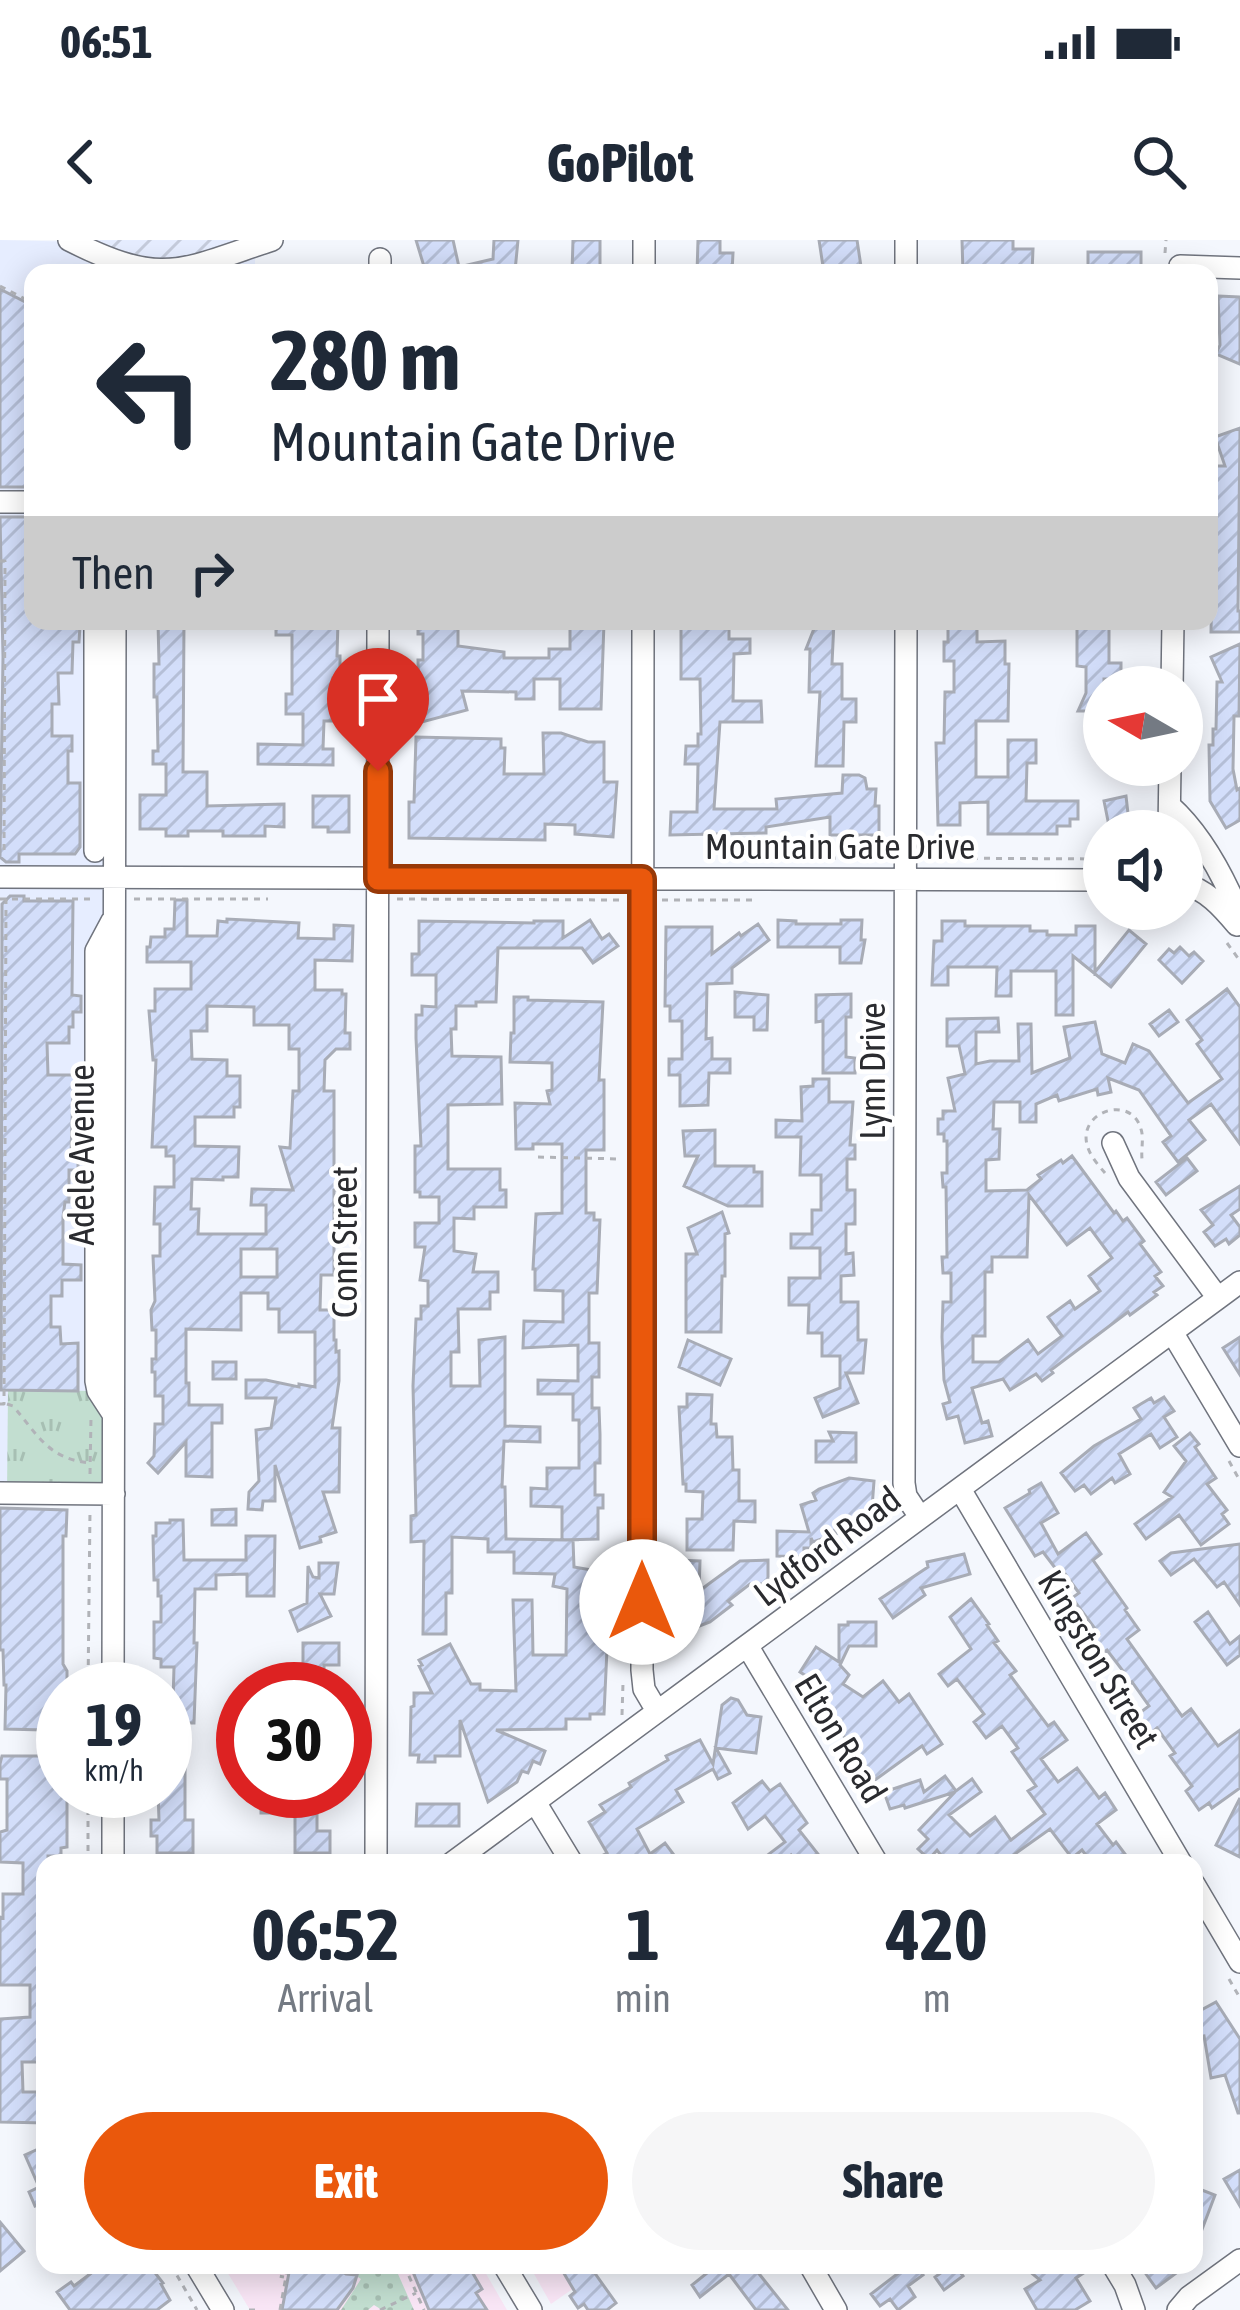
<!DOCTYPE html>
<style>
:root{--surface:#fff;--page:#f6f6f7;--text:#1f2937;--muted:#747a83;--accent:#ea580c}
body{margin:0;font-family:"Asap Condensed",sans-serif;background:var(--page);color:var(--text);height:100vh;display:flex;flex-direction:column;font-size:45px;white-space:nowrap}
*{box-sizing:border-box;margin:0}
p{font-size:39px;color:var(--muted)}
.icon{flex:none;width:66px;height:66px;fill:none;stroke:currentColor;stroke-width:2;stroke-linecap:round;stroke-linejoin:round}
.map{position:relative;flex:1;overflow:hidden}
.drawer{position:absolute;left:36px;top:1614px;width:1167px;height:420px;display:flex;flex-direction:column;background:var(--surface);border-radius:24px;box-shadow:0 6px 30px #0003}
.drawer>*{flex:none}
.guide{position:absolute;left:24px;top:24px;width:1194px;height:366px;border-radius:24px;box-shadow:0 6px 30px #0003;background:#fff;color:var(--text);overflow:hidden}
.needle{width:78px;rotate:279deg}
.buttons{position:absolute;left:1083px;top:426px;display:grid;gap:24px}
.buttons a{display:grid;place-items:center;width:120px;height:120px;border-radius:50%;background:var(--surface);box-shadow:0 6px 30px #0003;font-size:60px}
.speed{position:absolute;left:36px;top:1422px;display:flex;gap:24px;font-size:60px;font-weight:700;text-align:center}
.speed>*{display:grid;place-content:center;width:156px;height:156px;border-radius:50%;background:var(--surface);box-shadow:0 6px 30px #0003;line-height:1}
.speed small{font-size:30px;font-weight:400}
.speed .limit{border:18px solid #d22;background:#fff;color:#111}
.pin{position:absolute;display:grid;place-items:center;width:102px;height:102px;color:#fff;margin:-123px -51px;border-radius:50% 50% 50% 0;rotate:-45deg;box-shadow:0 0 12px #0007}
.pin .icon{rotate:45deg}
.me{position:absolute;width:132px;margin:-66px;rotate:0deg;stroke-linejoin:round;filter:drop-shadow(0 0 9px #0008)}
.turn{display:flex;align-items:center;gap:42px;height:252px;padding:0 48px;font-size:54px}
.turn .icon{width:156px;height:156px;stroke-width:2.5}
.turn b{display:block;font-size:84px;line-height:102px}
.then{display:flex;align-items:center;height:114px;padding:0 48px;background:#0003;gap:24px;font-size:45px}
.eta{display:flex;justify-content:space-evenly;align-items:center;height:204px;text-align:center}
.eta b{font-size:72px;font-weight:700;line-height:84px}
.action{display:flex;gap:24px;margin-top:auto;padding:24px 48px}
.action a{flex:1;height:138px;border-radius:72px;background:var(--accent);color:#fff;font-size:48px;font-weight:700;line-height:138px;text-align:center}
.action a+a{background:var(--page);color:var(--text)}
.status{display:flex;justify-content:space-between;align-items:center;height:84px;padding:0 60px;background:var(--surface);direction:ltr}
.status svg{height:33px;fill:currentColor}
header{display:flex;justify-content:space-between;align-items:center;height:156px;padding:0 48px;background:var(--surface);font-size:54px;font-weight:700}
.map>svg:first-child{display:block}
.built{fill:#e6edff}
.industrial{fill:url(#industrial-furrows)}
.education{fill:#f9e6f6}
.grass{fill:url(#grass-dots)}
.park{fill:url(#park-tufts)}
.building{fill:url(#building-hatch);stroke:#a8acb6;stroke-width:3;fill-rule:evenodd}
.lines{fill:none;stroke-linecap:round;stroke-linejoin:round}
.minor-casing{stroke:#70747e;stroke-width:24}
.path{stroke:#b1b3b8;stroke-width:3;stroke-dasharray:6 6;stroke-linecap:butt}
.minor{stroke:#fff;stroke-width:21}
.route-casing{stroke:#983908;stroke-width:30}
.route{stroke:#ea580c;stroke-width:21}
.labels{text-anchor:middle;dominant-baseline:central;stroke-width:9;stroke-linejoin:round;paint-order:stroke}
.street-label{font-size:36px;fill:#2a2b2f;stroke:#fff}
</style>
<div class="status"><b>06:51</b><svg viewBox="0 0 49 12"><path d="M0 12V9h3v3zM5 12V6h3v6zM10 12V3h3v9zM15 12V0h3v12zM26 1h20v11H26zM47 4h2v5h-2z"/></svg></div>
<header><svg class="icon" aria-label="back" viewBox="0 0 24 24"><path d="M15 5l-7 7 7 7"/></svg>GoPilot<svg class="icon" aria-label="search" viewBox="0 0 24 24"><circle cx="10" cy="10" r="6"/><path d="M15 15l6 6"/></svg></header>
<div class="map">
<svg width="1240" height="2070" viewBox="0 0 1240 2070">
<defs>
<pattern id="industrial-furrows" width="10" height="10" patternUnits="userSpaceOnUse" patternTransform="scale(3)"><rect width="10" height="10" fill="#e6edff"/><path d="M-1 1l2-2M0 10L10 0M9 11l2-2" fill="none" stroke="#c5cbdb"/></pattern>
<pattern id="grass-dots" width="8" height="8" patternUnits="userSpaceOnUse" patternTransform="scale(3)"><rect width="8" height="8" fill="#c2ded0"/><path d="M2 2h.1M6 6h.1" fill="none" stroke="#a7bfb3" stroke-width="1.8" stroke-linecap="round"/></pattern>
<pattern id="park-tufts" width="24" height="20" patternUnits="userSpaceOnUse" patternTransform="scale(3)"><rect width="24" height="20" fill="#c2ded0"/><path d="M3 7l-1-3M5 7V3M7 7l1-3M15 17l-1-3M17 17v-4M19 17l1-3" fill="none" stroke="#a7bfb3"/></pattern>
<pattern id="building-hatch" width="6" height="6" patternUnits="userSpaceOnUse" patternTransform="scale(3)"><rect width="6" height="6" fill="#d3defa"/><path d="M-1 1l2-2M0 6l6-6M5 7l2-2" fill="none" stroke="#b5bfd7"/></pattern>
</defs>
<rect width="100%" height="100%" fill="#f4f7fd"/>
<path class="built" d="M0 0 255 6V33H33V381H115L113 1260H0Z"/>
<path class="industrial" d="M69 0H272L180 30Z"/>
<path class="education" d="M223 2025H481L507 2070H250Z
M529 2025H607L551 2064Z"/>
<path class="grass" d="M339 2025H394L414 2070H382L374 2065 368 2070H341L361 2039Z"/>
<path class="park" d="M8 1150 98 1151 114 1174V1254L7 1253Z"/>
<path class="building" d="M416 0H453L459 27 493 19 494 0H518L515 31H507V33H426Z
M573 0H600V33H572Z
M698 0H720V13H733L732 32 697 33Z
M819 0H857L862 33H824Z
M962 0H1013V9H1033L1032 33H963Z
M1088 12H1141V26H1135V33L1088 32Z
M0 49 33 66V247H0Z
M1218 56 1240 57V124L1216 114 1220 105Z
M1240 188 1238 371H1240V392H1211L1214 226H1225L1215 197Z
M0 277H33V381H72V385L80 386 79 402H73L72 433H58L59 464H52V496H72V511H68V543H80V607L75 614H19V622H6L0 617 3 417Z
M158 381H184L183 532H207V566L284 564V587L265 586V596H223V591H188V596H166V589H140V555H166V524H153V511H158L157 457H154V424H159Z
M276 381H338L337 416H340V437L333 438V481H324L323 509H333V525L258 524V504L303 505V474H286V454H292V395H276Z
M418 381H458V406L504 412V418H549V409H570V381L604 382 601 469H560V439H534V459H516V452L462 451 467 470 422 482 416 459H419L418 420H423V394H418Z
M681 381H729V399H750V413L734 414 733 461H761L762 482H720L714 569H777L776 559 842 553 843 535H859L865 538 867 549H876L875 566H879V595H830V577L766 587V593L670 595 671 572H697L698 524H685L686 506H698V494H701L700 439H681Z
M817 381H834L832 424H842V459H856V482H844L843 526H816L820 452H809L810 409H806Z
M977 381V402L1005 401V424H1009L1008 481H976V537H1008V500H1036V523H1027L1026 561H1078V579H1070V586H1057V594H988V562L960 563V585H938L936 503H944L945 452H954V421H944V402H948V382Z
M1077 381H1109V423H1121V439H1104V520L1097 521 1088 471H1078L1086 453V427L1077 426Z
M1240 404 1239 476H1234L1233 529 1237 550 1240 548V580L1226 588 1210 561 1209 505H1213V489H1216L1217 442H1222L1211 417Z
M543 493H561L588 502H604V542H617L613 597 575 594V585L545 584V600L409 598V562H414L416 497 501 499V508H505L504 534H544Z
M313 556H349V592H328V587H313Z
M1126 556 1130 591H1110L1104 561Z
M10 656H24V661H73L72 755 81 756V772H73V787H69V803H47L48 835H81V851H73L71 914 78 915V930H69V962H65L63 977V1024L81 1025V1040H62V1056H51V1087H60L61 1104 78 1103V1151L1 1150 2 664Z
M175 660H187V696H217L218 681 227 682V679L299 683 298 698 334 699V685L353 686 352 721 315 720V750H342V754H346L345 793H350V809H336L325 820 324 851H334V927H340L339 950H334V1035H321L320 1070H334V1100H336V1112L339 1111V1141L332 1188H340L339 1252H323L336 1292 320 1297 321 1302 300 1308 275 1225V1261H263L262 1270 248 1269 249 1252 259 1241 256 1190 271 1188 276 1158H246V1140H266L299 1147V1144L315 1147V1092H279V1069H268V1053H241V1090L186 1089V1143H189V1165H222V1183H212V1237L186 1236V1202L158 1233 148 1223 154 1216 155 1184H163V1156H155V1132H152V1119H156V1090H152L151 1070 155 1061 153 1016H160V984H154L155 947H174V916H166V907H152L156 820H153L149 771H155V749H191V722H147V707H150L151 697H165V689H174ZM207 766 254 767V785H289V809H299V851H293L290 908 280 907 293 950 252 949 251 965H266V994H198L199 969H191L192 939 223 940V937H238L239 907 195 906V877H234V867H240V836H227V820L192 819 191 791H207ZM241 1009H277V1037H241Z
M590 680 602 699 609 694 618 706 593 723 582 708H498L496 762H476V766H456V789H451L452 816 501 817 502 864 448 865V929H500V950H506V967H474V979L454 978V1011L476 1014 473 1032H498V1052H490V1069H458L459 1112H451V1146H480L479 1100 505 1097V1186L540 1187V1202L504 1201 502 1247H505L506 1299 573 1300 574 1327 603 1332 596 1375H602V1409H607L604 1474H590V1479H566V1489L496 1490 545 1511 540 1524 533 1521 528 1533 522 1531 517 1542 488 1562 460 1480V1516H435V1522H418L419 1515H410L411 1467 414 1466V1453H432L419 1426 422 1425 419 1420 450 1404 471 1444H480V1450L516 1451 513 1360H532L533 1415H566L567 1349 553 1346 555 1334 514 1333V1312H488V1299L452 1297V1353H446V1394H423L424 1301 411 1302V1276L416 1275 413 1146 416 1079H421V1066H428V1041L420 1040 425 1007H415V983H439V957H420V952H415V906H421L416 798V775H422V766L436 767V735H412V714H419V681L534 683V681H563V698Z
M778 680 796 681V684H841V680H862L861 700H865L861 723H840V707H778Z
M942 681H965V686H1030V691H1047V695H1076V686H1095V732L1129 690 1146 704 1111 747 1073 716V775H1056V731H1011V756H996L997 727H948V745H932L934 701H942Z
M758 684 769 700 732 728V743L707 744 706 799 712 798V819H730V833H709L708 865 680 866V835H669V819H682V781H670V766H665L666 687H712V714L739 693 741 696Z
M1180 707 1189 716 1194 712 1203 721 1182 743 1159 720 1169 709 1174 713Z
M1227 749 1240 767V904L1211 864 1189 880 1205 900 1178 922 1163 902 1171 896 1139 850 1108 838 1111 852 1098 855 1097 849 1059 861 1057 855 1036 864V882H1020V862H994L993 889H1000L999 919 986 920V951L1027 950 1041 939 1038 935 1061 920 1063 923 1072 916 1114 973 1116 971 1123 981 1127 978 1144 1001 1140 1004 1161 1032 1155 1036 1163 1046 1154 1052 1157 1055 1130 1075 1128 1072 1051 1130 1053 1133 1042 1141 1036 1134 1010 1150 1003 1139 972 1148 982 1183 988 1181 992 1196 965 1203 958 1176 947 1179 943 1164 950 1162 944 1140 942 1097 943 1062H951V1033H943L942 1017H947L946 947H943L942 933H947V901H944V894H938V879H943V871H955L948 838 965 834 959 806H947V779L998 778 999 792H976V824L990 821H1019L1018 784H1031L1032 833 1070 818 1064 787 1095 782 1102 814 1125 823 1133 804 1149 811 1188 863 1222 839 1197 804 1202 800 1187 780ZM1029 955 1067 1005 1090 988 1112 1018 1089 1036 1100 1051 1075 1069 1070 1061 1048 1077 1062 1096 1038 1114 1028 1100 999 1122H973V1096H985V1032H992V1017H1027Z
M735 752 768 755 767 790H754V777H735Z
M851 754V777H846V817L855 818V833H823V781L816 782V755Z
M514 757H528V760L603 762 599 840H604V910H586V973H594V980H600L597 1053H589V1103H599V1137H592V1168H599L600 1194V1223H595V1255H603V1268H598V1299L562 1300V1267L531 1266V1248L547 1249V1228H579V1180H573V1154H538V1140L578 1141V1105L523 1108 524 1081 563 1082V1051L535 1050V1029H533L536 974 562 973V904H533V909H516L515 863 550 864 547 851 552 850V823L510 822 511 793H514Z
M1169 770 1178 782 1159 796 1150 784Z
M813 839H829V862H853L850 905H855V919H847V950H855V984H846V1014L853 1013 854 1035 841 1036V1062H858V1100H866L863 1133H846L858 1163 823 1177 815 1158 840 1148V1116H822V1093H808L809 1065H789V1038H820V1008H791V994H812V970H821V935H800L801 897H776V880L802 881 801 847 813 846Z
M715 890V926H754V932H762V966H728L684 946 698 916H685L683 891Z
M1187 918 1197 931 1166 955 1156 942Z
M1240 946V969L1231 975 1240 987V995L1229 1004 1226 999 1215 1006 1204 992 1213 985 1201 970Z
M722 972 729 993 725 994V1036H722L721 1092H686V1014H697L688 988Z
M1240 1097V1135L1223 1108Z
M688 1100 731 1119 720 1145 679 1127Z
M213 1122H236V1139H213Z
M687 1154 712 1155 711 1184H716L717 1197H732L733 1230H739V1261H755V1282L734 1281 733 1310H687V1279H702L703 1252 686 1251V1244H683L679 1167H687Z
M1164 1157 1174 1171 1164 1177 1177 1197 1160 1208 1151 1194 1119 1214 1130 1234 1115 1243 1112 1238 1091 1254 1084 1245 1075 1251 1061 1233 1094 1206 1141 1179 1134 1168 1151 1158 1154 1163Z
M829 1192 856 1193V1222H816V1201H833Z
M1190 1193 1199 1204 1195 1207 1216 1238 1207 1244 1227 1270 1222 1274 1229 1284 1201 1305 1179 1275 1146 1299 1135 1284 1172 1257 1164 1252 1186 1221 1174 1206Z
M849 1238 874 1241 872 1268 857 1273V1280L835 1290 836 1294 813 1302 811 1298V1308H804V1317L777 1316V1291L809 1292 801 1265 816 1260 813 1253 819 1249Z
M1041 1243 1058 1273 1041 1283 1058 1314 1086 1293 1101 1314 1093 1320 1127 1368 1125 1370 1139 1390 1127 1399 1182 1476 1191 1469 1218 1506 1240 1490V1548L1212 1568 1209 1563 1199 1570 1186 1551 1192 1546 1170 1516 1175 1513 1157 1488 1151 1493 1137 1475 1149 1466 1132 1442 1123 1449 1115 1437 1123 1431 1107 1410 1104 1412 1093 1398 1099 1394 1072 1358 1079 1353 1063 1331 1059 1333 1043 1312 1035 1316 1005 1268 1030 1253 1029 1250Z
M0 1268 67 1270 66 1296H63V1424L67 1431V1445H63V1552H67V1607L61 1608V1616H48V1622L45 1623V1822H22L23 1852H45V1883L0 1882V1779L30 1777V1745H0V1677L3 1678V1654H23V1623L0 1622V1592L7 1590V1539H0V1524L2 1516H44V1490L5 1489 6 1445H4L3 1410H0Z
M236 1269V1285H212V1270Z
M170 1280H183L184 1320H246V1296H275L274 1356H247V1334L216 1335V1349H195L194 1403H197L194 1483H186L185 1533V1580H193V1613H157V1596H151V1580H159L158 1551H165V1461H173L174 1427H161V1419L154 1418V1382H161V1356H158V1340H154L153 1296H156V1283H170Z
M1240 1304V1365L1224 1342 1217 1347 1194 1319 1171 1335 1160 1321 1171 1313Z
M964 1314 970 1334 921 1348 925 1355 893 1378 880 1359 928 1327 927 1322Z
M676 1320 700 1321 699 1351 740 1321 768 1320V1344H750L728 1361 732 1365 710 1382 684 1392 672 1359 675 1358Z
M319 1323H338L334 1354H320L331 1376 298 1391 290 1371 307 1363 308 1326 313 1337 319 1338Z
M971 1359 989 1384 987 1385 998 1401 994 1403 1016 1431 1010 1435 1048 1486 1054 1482 1067 1500 1041 1519 1058 1542 1077 1528 1099 1558 1105 1553 1116 1570 1097 1584 1113 1605 1116 1602 1125 1614 1113 1623H1092L1082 1610 1072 1618 1050 1589 1012 1616 1017 1623H947L937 1610 929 1619 918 1609 928 1599 919 1590 955 1552 905 1568 904 1565 890 1569 884 1552 920 1540 924 1552 945 1536 956 1551 972 1539 981 1552 949 1575 970 1596 995 1577 1011 1600 1045 1574 1028 1551 1036 1546 1012 1512 1018 1508 1002 1486 986 1498 974 1482 984 1474 957 1439 948 1446 939 1434 971 1409 950 1377Z
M1208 1372 1230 1404 1240 1396V1415L1227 1425 1195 1382Z
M848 1382H876V1406H849L840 1425 849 1435 843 1444 863 1457 883 1441 899 1462 909 1454 942 1504 927 1514 922 1506 875 1540 828 1474 820 1479 808 1459 825 1448 800 1432 816 1407 839 1422V1385H848Z
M303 1403H339V1425H324V1431H303Z
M731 1458 738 1460 747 1475 761 1477 756 1513 716 1508 730 1533 718 1539 713 1529 676 1550 683 1562 637 1589 650 1614 665 1603 680 1623H588L607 1613 589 1582 605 1572 600 1565 631 1547 629 1543 668 1520 666 1516 700 1500 713 1524 722 1465Z
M762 1541 770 1551 780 1544 807 1583 799 1590 825 1623H796L791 1615 781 1623H757L785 1602 765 1576 748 1589 733 1563Z
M268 1551H317V1591H330V1613H295V1573H261V1558H268Z
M1240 1558V1617L1216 1605Z
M417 1564H459V1586H416Z
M1216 1762 1240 1799V1873H1238L1225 1835 1211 1838 1204 1796 1194 1797V1774Z
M45 1906V1962L35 1966 29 1952 39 1947 25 1915Z
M1240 1930V1966L1224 1939Z
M1194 1947 1215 1955 1195 2008H1194Z
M0 1982 24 2011 0 2031Z
M102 2025H149L163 2043 161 2044 170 2060 157 2070H70L57 2052 71 2042 74 2046Z
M305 2025H331L346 2034 357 2035 353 2048 337 2070H282L290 2027 305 2030Z
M410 2025H468L482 2049 476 2053 487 2070H429Z
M559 2025H589L616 2063 607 2070H588L584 2064 578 2068 570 2056 575 2052Z
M717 2025H752L788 2070H756L729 2034 700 2057 692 2045Z
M909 2025H915L923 2035 908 2046 915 2057 898 2070 890 2059 880 2066 871 2054Z
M952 2025H955L963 2036 944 2050 935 2037Z
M1022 2025H1096L1076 2038 1090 2061 1075 2070H1037L1025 2049 1040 2040Z
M1144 2025H1187L1156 2048 1146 2034 1149 2032Z"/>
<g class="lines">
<defs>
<path id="minor" d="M69 0C162 47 179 31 272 0
M380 19V33
M1180 26 1240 28
M644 33V0
M906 33V0
M0 262H33
M95 381V611
M643 381 642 1430 644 1449 657 1471
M906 381 904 1243 906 1256 920 1277
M1172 447 1173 381
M1170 566C1201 594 1224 637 1240 676
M1169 591 1170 525
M0 637 1104 640
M1182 643C1207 650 1221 666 1237 685
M112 681 96 711V1141L98 1151 113 1174
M1113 903 1129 938 1218 1058
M1172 1092 1240 1206
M960 1249 1181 1623
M0 1253 114 1254
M748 1407 877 1623
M113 1449 115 381
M113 1551V1623
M535 1562 572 1623
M376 1623 378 381
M452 1623 1240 1042
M1194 1644 1240 1722
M196 2025 223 2070
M504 2025 531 2070
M810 2025 836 2070
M1113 2025 1125 2045 1134 2070
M1178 2070 1189 2057 1240 2020"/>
</defs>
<use href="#minor" class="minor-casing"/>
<path class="path" d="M1165 13 1166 0
M0 46 33 63
M0 321H5L4 615
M1187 517 1188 461
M722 618H886
M924 618 1104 619
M0 659H96
M134 659H268
M397 659 621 660
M662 660H754
M1227 703 1240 721
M538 917 620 919
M1105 933C1099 926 1091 917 1088 908 1075 872 1131 853 1141 889 1144 898 1141 909 1142 919
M0 1164H4L6 659
M7 1164 13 1166C38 1195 48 1219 90 1223
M1229 1221 1240 1241
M90 1234 91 1177
M885 1282V1255
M88 1449 90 1271
M622 1475 623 1443
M88 1623V1551
M1229 1739 1240 1758
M171 2025 197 2070
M281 2025 279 2036 284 2037
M298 2025H303
M404 2025 424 2070
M249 2070H258
M280 2070 288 2025
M380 2070 416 2053"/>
<use href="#minor" class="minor"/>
</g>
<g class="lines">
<defs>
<path id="route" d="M378 531V639H642V1362"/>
</defs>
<use href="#route" class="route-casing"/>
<use href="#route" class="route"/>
</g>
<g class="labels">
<g class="street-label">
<text x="840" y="606">Mountain Gate Drive</text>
<text transform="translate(872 831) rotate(-90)">Lynn Drive</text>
<text transform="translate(81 915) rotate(-90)">Adele Avenue</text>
<text transform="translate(344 1002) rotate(-90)">Conn Street</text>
<text transform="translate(827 1306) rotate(-37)">Lydford Road</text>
<text transform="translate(1099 1419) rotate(59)">Kingston Street</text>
<text transform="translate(841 1498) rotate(59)">Elton Road</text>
</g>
</g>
</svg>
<div class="buttons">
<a><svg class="needle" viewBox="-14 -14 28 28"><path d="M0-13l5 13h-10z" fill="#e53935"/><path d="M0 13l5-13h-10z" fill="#747a83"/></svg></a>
<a><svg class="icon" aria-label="sound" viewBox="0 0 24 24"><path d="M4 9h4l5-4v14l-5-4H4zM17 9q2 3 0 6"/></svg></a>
</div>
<div class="speed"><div>19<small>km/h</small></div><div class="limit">30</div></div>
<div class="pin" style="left:378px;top:531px;background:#d93025"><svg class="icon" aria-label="arrive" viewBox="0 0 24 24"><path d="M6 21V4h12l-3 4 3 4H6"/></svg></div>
<svg class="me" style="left:642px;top:1362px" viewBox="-20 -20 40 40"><circle r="19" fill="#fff"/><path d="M0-13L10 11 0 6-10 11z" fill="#ea580c"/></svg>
<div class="guide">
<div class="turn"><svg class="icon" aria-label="left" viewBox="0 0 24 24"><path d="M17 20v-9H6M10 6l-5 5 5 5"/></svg><div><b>280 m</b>Mountain Gate Drive</div></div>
<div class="then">Then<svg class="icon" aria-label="right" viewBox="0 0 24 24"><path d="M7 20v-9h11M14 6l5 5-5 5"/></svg></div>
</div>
<section class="drawer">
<div class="eta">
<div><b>06:52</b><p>Arrival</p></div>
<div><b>1</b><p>min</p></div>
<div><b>420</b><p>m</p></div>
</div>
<div class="action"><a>Exit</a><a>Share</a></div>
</section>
</div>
